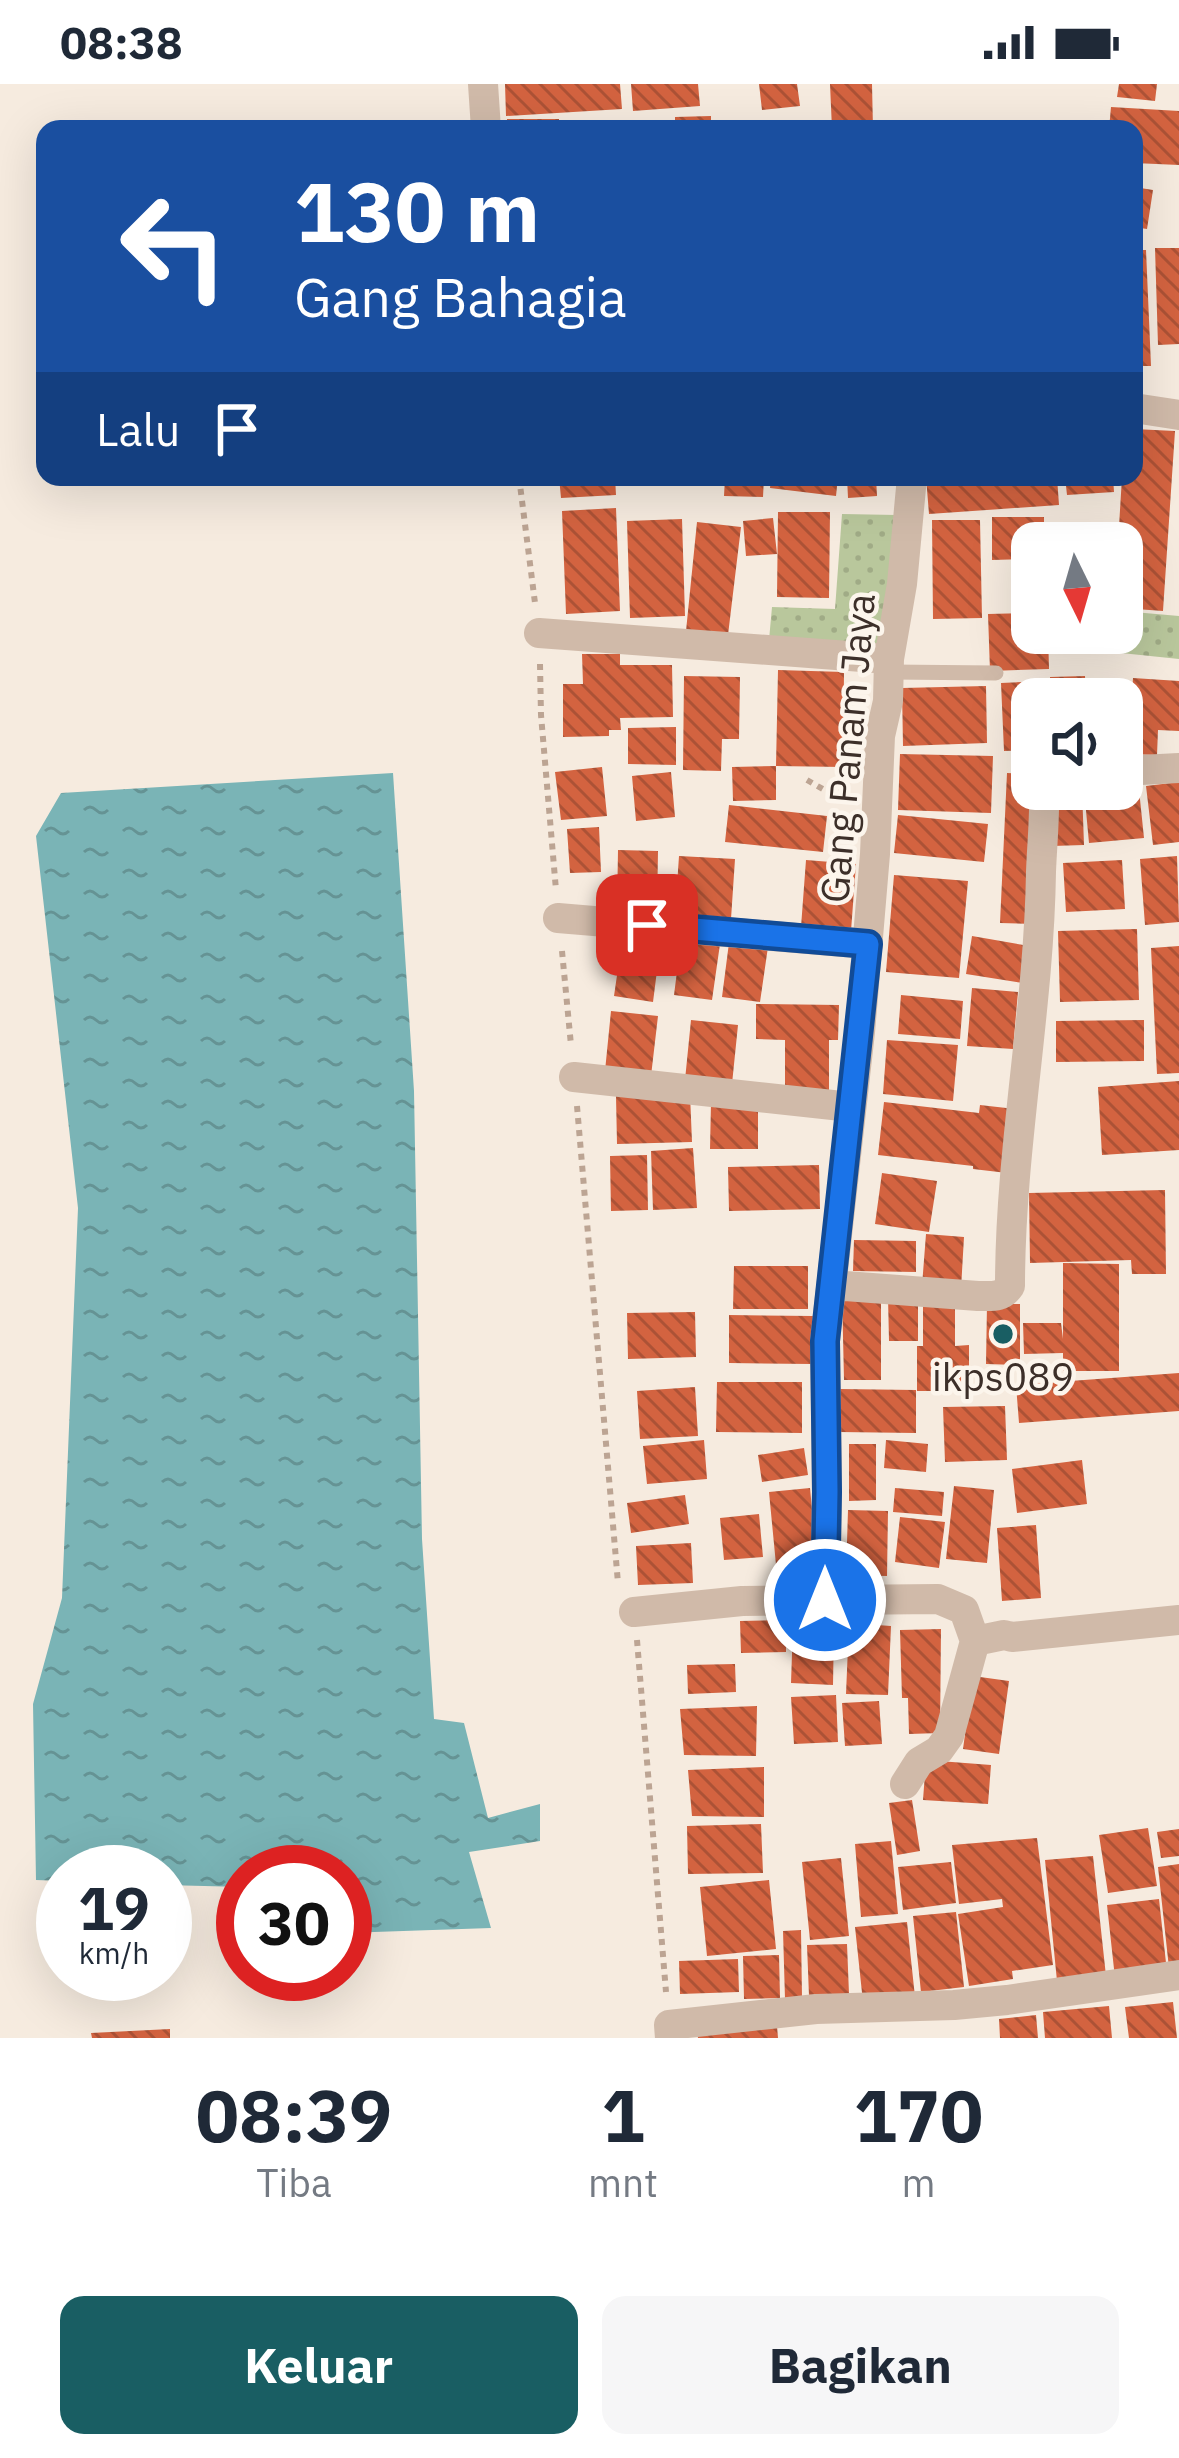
<!DOCTYPE html>
<html lang="id">
<style>
:root{--surface:#fff;--page:#f6f6f7;--text:#1f2937;--muted:#747a83;--accent:#195e63}
body{margin:0;font-family:"IBM Plex Sans",sans-serif;background:var(--page);color:var(--text);height:100vh;display:flex;flex-direction:column;font-size:45px;white-space:nowrap}
*{box-sizing:border-box;margin:0}
p{font-size:39px;color:var(--muted)}
.icon{flex:none;width:66px;height:66px;fill:none;stroke:currentColor;stroke-width:2;stroke-linecap:round;stroke-linejoin:round}
.map{position:relative;height:1954px;overflow:hidden}
.side{display:flex;flex-direction:column;background:var(--surface);flex:1}
.side>*{flex:none}
.banner{position:absolute;left:36px;top:36px;width:1107px;height:366px;border-radius:24px;box-shadow:0 12px 48px #0002;background:#1a4fa0;color:#fff;overflow:hidden}
.needle{width:78px;rotate:175deg}
.controls{position:absolute;left:1011px;top:438px;display:grid;gap:24px}
.controls a{display:grid;place-items:center;width:132px;height:132px;border-radius:24px;background:var(--surface);box-shadow:0 12px 48px #0002;font-size:60px}
.speed{position:absolute;left:36px;top:1761px;display:flex;gap:24px;font-size:60px;font-weight:700;text-align:center}
.speed>*{display:grid;place-content:center;width:156px;height:156px;border-radius:50%;background:var(--surface);box-shadow:0 12px 48px #0002;line-height:1}
.speed small{font-size:30px;font-weight:400}
.speed .limit{border:18px solid #d22;background:#fff;color:#111}
.pin{position:absolute;display:grid;place-items:center;width:102px;height:102px;color:#fff;margin:-51px;border-radius:24px;box-shadow:0 6px 18px #0006}
.me{position:absolute;width:132px;margin:-66px;rotate:0deg;stroke-linejoin:round;filter:drop-shadow(0 0 9px #0008)}
.turn{display:flex;align-items:center;gap:42px;height:252px;padding:0 60px;font-size:54px}
.turn .icon{width:156px;height:156px;stroke-width:2.5}
.turn b{display:block;font-size:84px;line-height:102px}
.then{display:flex;align-items:center;height:114px;padding:0 60px;background:#0003;gap:24px;font-size:45px}
.eta{display:flex;justify-content:space-evenly;align-items:center;height:204px;text-align:center}
.eta b{font-size:72px;font-weight:700;line-height:84px}
.button{display:flex;gap:24px;margin-top:auto;padding:24px 60px}
.button a{flex:1;height:138px;border-radius:24px;background:var(--accent);color:#fff;font-size:48px;font-weight:700;line-height:138px;text-align:center}
.button a+a{background:var(--page);color:var(--text)}
.status{display:flex;justify-content:space-between;align-items:center;height:84px;padding:0 60px;background:var(--surface);direction:ltr}
.status svg{height:33px;fill:currentColor}
.map>svg:first-child{display:block}
.grass{fill:url(#grass-dots)}
.water{fill:url(#water-ripples)}
.building{fill:url(#building-back-hatch)}
.lines{fill:none;stroke-linecap:round;stroke-linejoin:round}
.path{stroke:#bca493;stroke-width:6;stroke-dasharray:6 6;stroke-linecap:butt}
.service{stroke:#d0baa9;stroke-width:15}
.minor{stroke:#d0baa9;stroke-width:30}
.route-casing{stroke:#114b97;stroke-width:30}
.route{stroke:#1a73e8;stroke-width:21}
.poi-dot{fill:#195e63;stroke:#fcf5ec;stroke-width:4.5}
.labels{text-anchor:middle;dominant-baseline:central;stroke-width:9;stroke-linejoin:round;paint-order:stroke}
.street-label{font-size:39px;fill:#3c2f29;stroke:#fcf5ec}
.poi-label{font-size:39px;fill:#3c2f29;stroke:#fcf5ec}
</style>
<div class="status"><b>08:38</b><svg viewBox="0 0 49 12"><path d="M0 12V9h3v3zM5 12V6h3v6zM10 12V3h3v9zM15 12V0h3v12zM26 1h20v11H26zM47 4h2v5h-2z"/></svg></div>
<div class="map">
<svg width="1179" height="1954" viewBox="0 0 1179 1954">
<defs>
<pattern id="grass-dots" width="8" height="8" patternUnits="userSpaceOnUse" patternTransform="scale(3)"><rect width="8" height="8" fill="#b9c79c"/><path d="M2 2h.1M6 6h.1" fill="none" stroke="#a0ab86" stroke-width="1.8" stroke-linecap="round"/></pattern>
<pattern id="water-ripples" width="26" height="14" patternUnits="userSpaceOnUse" patternTransform="scale(3)"><rect width="26" height="14" fill="#7ab4b6"/><path d="M2 4q2-2 4 0t4 0M15 11q2-2 4 0t4 0" fill="none" stroke="#659394"/></pattern>
<pattern id="building-back-hatch" width="6" height="6" patternUnits="userSpaceOnUse" patternTransform="scale(3)"><rect width="6" height="6" fill="#d36340"/><path d="M-1 5l2 2M0 0l6 6M5-1l2 2" fill="none" stroke="#ac5236"/></pattern>
</defs>
<rect width="100%" height="100%" fill="#f6ebdf"/>
<path class="grass" d="M842 430 897 431 879 565 769 556 772 523 835 525Z
M1122 527 1179 532V575L1073 564 1072 549H1122Z"/>
<path class="water" d="M393 689 414 1007 422 1455 434 1635 464 1639 488 1734 540 1720V1757L469 1768 491 1844 345 1849V1788H243V1803L165 1801V1788H63V1797L36 1796 33 1620 62 1514 78 1124 36 752 61 709Z"/>
<path class="building" d="M505 0H620L622 25 506 32Z
M631 0H698L700 22 633 27Z
M759 0H797L800 22 762 26Z
M830 0H872L873 45H832Z
M1119 0H1157L1155 17 1117 13Z
M1111 23 1179 27V81L1134 79V45H1109Z
M711 32V45H675V33Z
M507 35H559V45H507Z
M564 37H620V45H564Z
M1134 103 1153 106 1147 145 1134 143Z
M1155 164H1179V260L1158 261Z
M1134 166H1146L1151 282H1134Z
M1134 345 1175 347 1163 527 1122 524V459H1118L1122 393H1134Z
M559 393H615L616 411 561 414Z
M725 393H764L763 413 724 412Z
M771 393H838L836 412 770 404Z
M847 393H876L877 412 848 414Z
M926 393H1057L1059 421 929 430Z
M1065 393H1113L1114 408 1067 411Z
M616 424 620 527 566 530 562 427Z
M778 428H830L829 514 777 513Z
M992 433H1044V459H1032V475L992 476Z
M773 434 777 470 746 472 743 437Z
M682 435 685 532 630 534 627 437Z
M932 436H980L982 534 933 535Z
M697 438 741 443 728 551 686 547Z
M1032 529V549H1048L1049 585 990 587 988 530Z
M582 570H620V581H672L673 633 620 634 621 646H609V652L563 653V600H583Z
M778 586 844 588 843 683 776 682V716L733 717 732 683 776 682Z
M684 592 740 593 739 655H722L721 687 683 686Z
M1085 592 1086 615H1050V593Z
M1133 594 1179 597V647L1158 646 1157 671 1128 670Z
M1041 597 1042 615H1032V666L1004 667 1001 599Z
M1092 597H1118V615H1093Z
M986 602 987 659 903 662 902 604Z
M676 643V681L628 680V644Z
M900 670 993 672 991 729 898 726Z
M602 683 607 732 561 736 555 688Z
M671 688 675 733 636 737 632 692Z
M1007 689 1032 690 1036 840 1000 839Z
M1138 696 1144 754 1089 759 1084 705H1122V697Z
M1179 698V758L1153 761 1146 702Z
M1049 705H1082L1084 761 1052 762Z
M729 721 827 732 823 768 725 758Z
M898 731 988 740 984 778 894 769Z
M599 743 601 788 570 789 567 745Z
M618 766 658 767 657 827 617 826Z
M679 772 735 775 731 835 675 831Z
M1177 772 1179 838 1145 841 1140 775Z
M806 776 856 780 851 847 801 843Z
M1122 776 1125 825 1066 828 1063 779Z
M894 791 968 797 959 894 886 888Z
M1137 845 1139 916 1060 918 1058 847Z
M682 848 721 853 712 916 674 911Z
M623 850 661 855 653 918 614 912Z
M730 851 769 856 760 918 722 913Z
M972 852 1029 862 1023 899 966 890Z
M1179 862V989L1157 990 1151 864Z
M972 904 1018 908 1013 965 967 962Z
M901 911 963 917 960 955 898 950Z
M756 920 839 921 838 956H829V1006L785 1007V956L756 955Z
M611 927 658 932 651 992 605 987Z
M691 936 738 941 732 1000 685 996Z
M1144 936V977L1056 978V937Z
M887 956 958 961 953 1017 883 1010Z
M1179 997V1066L1102 1071 1098 1003Z
M690 1010 692 1058 617 1060 616 1012Z
M884 1018 979 1029 980 1021 1015 1025 1007 1089 973 1085V1082L878 1071Z
M711 1019H758V1065H710Z
M693 1064 697 1124 653 1126 651 1067Z
M647 1071 648 1126 611 1127 610 1072Z
M819 1081 820 1125 729 1127 728 1083Z
M882 1089 937 1097 929 1148 875 1140Z
M1165 1106 1166 1190H1132L1131 1176 1030 1179 1029 1109Z
M926 1150 964 1153 961 1205 922 1202Z
M854 1156 916 1157V1188L853 1187Z
M1063 1179 1119 1180V1287H1063V1269L1024 1270 1023 1239H1061L1063 1255Z
M734 1182H808V1225H733Z
M842 1209H881V1296H844Z
M888 1213H918V1257H889Z
M923 1214H955V1262L969 1261V1307H917V1262H923Z
M987 1220H1020V1281L986 1280Z
M695 1228 696 1273 628 1275 627 1229Z
M729 1231 813 1232 812 1280 729 1279Z
M1179 1289V1327L1019 1339 1016 1301Z
M717 1298H802V1349L716 1348Z
M695 1303 698 1352 640 1355 637 1307Z
M839 1305 916 1306V1349L839 1348Z
M1005 1322 1007 1376 945 1378 943 1323Z
M704 1356 707 1395 647 1400 643 1362Z
M886 1356 928 1360 926 1388 884 1384Z
M849 1360H876V1416L849 1417Z
M804 1364 808 1391 762 1398 758 1371Z
M1082 1376 1087 1420 1017 1429 1012 1385Z
M954 1402 994 1406 987 1479 946 1475Z
M810 1404 818 1488 777 1491 769 1408Z
M895 1404 944 1408 942 1432 893 1428Z
M685 1411 689 1440 631 1449 627 1419Z
M848 1426 888 1427 887 1492 846 1491Z
M759 1430 763 1473 724 1476 720 1434Z
M900 1433 945 1438 939 1484 895 1478Z
M1036 1441 1041 1514 1002 1517 997 1444Z
M691 1459 693 1499 638 1501 636 1462Z
M786 1536V1568L741 1569 740 1537Z
M849 1539 891 1542 888 1611 846 1610Z
M793 1541 834 1542 833 1601 791 1599Z
M941 1545 940 1649 909 1650 908 1614H902L900 1546Z
M735 1580 736 1608 688 1610 687 1581Z
M973 1592 1009 1597 999 1670 963 1665Z
M836 1611 838 1658 794 1660 791 1613Z
M879 1617 882 1660 845 1662 842 1619Z
M757 1622 756 1672 684 1671 680 1625Z
M926 1676 991 1681 988 1720 923 1716Z
M764 1683V1733L692 1732 688 1686Z
M912 1716 920 1767 897 1771 889 1719Z
M761 1740 763 1789 688 1790 687 1742Z
M1148 1744 1157 1802 1108 1809 1099 1751Z
M1179 1745V1772L1161 1774 1157 1748Z
M1037 1754 1053 1881 1012 1887 1013 1895 969 1902 958 1830 1003 1823 1002 1815 959 1820 952 1761Z
M891 1757 898 1830 861 1833 855 1760Z
M1093 1772 1106 1892 1057 1897 1045 1776Z
M841 1774 849 1852 810 1856 802 1778Z
M951 1778 956 1819 903 1826 898 1783Z
M1179 1780V1883L1169 1884 1158 1783Z
M769 1796 776 1865 707 1872 700 1803Z
M1159 1815 1167 1888 1115 1894 1107 1821Z
M956 1828 964 1903 921 1908 913 1832Z
M907 1838 915 1913 863 1918 855 1843Z
M801 1846 802 1914 785 1915 783 1847Z
M847 1860 849 1910 809 1912 807 1861Z
M779 1871 780 1914 744 1915 743 1872Z
M738 1875 739 1908 680 1910 679 1877Z
M1173 1918 1177 1954H1129L1125 1923Z
M1109 1922 1112 1954H1045L1043 1928Z
M1036 1931 1038 1954H1000L999 1935Z
M777 1942 778 1954H698L697 1949Z
M170 1945V1954H92L91 1949Z"/>
<g class="lines">
<path class="path" d="M519 393 535 519
M540 580 541 631 556 806
M807 696 847 719
M562 867 571 961
M577 1022 618 1499
M637 1556 666 1908"/>
<path class="service" d="M890 588 996 589"/>
<path class="minor" d="M483 0 486 45
M1134 324 1179 331
M539 549 889 575
M1122 687 1179 684
M558 834 868 860
M574 993 851 1023
M832 1201 978 1212C992 1212 1002 1214 1010 1202 1010 1063 1039 926 1041 788 1042 760 1045 733 1044 705
M825 1516 827 1408 825 1257 860 948 875 770 880 652 888 617 889 575 902 500 912 393
M634 1528 742 1517 938 1515 964 1526 975 1557 1004 1551 1012 1553 1179 1536
M905 1700 919 1678 939 1666 949 1652 975 1557
M670 1954 669 1941 816 1925 954 1921 1007 1916 1179 1891"/>
</g>
<g class="lines">
<defs>
<path id="route" d="M647 841 868 860 825 1257 827 1408 825 1516"/>
</defs>
<use href="#route" class="route-casing"/>
<use href="#route" class="route"/>
</g>
<circle class="poi-dot" cx="1003" cy="1250" r="12"/>
<g class="labels">
<g class="street-label">
<text transform="translate(847 664) rotate(-85)">Gang Panam Jaya</text>
</g>
<g class="poi-label">
<text x="1003" y="1292">ikps089</text>
</g>
</g>
</svg>
<div class="controls">
<a><svg class="needle" viewBox="-14 -14 28 28"><path d="M0-13l5 13h-10z" fill="#e53935"/><path d="M0 13l5-13h-10z" fill="#747a83"/></svg></a>
<a><svg class="icon" aria-label="sound" viewBox="0 0 24 24"><path d="M4 9h4l5-4v14l-5-4H4zM17 9q2 3 0 6"/></svg></a>
</div>
<div class="speed"><div>19<small>km/h</small></div><div class="limit">30</div></div>
<div class="pin" style="left:647px;top:841px;background:#d93025"><svg class="icon" aria-label="arrive" viewBox="0 0 24 24"><path d="M6 21V4h12l-3 4 3 4H6"/></svg></div>
<svg class="me" style="left:825px;top:1516px" viewBox="-20 -20 40 40"><circle r="17" fill="#1a73e8" stroke="#fff" stroke-width="3"/><path d="M0-11L8 9 0 5-8 9z" fill="#fff"/></svg>
<div class="banner">
<div class="turn"><svg class="icon" aria-label="left" viewBox="0 0 24 24"><path d="M17 20v-9H6M10 6l-5 5 5 5"/></svg><div><b>130 m</b>Gang Bahagia</div></div>
<div class="then">Lalu<svg class="icon" aria-label="arrive" viewBox="0 0 24 24"><path d="M6 21V4h12l-3 4 3 4H6"/></svg></div>
</div>
</div>
<section class="side">
<div class="eta">
<div><b>08:39</b><p>Tiba</p></div>
<div><b>1</b><p>mnt</p></div>
<div><b>170</b><p>m</p></div>
</div>
<div class="button"><a>Keluar</a><a>Bagikan</a></div>
</section>
